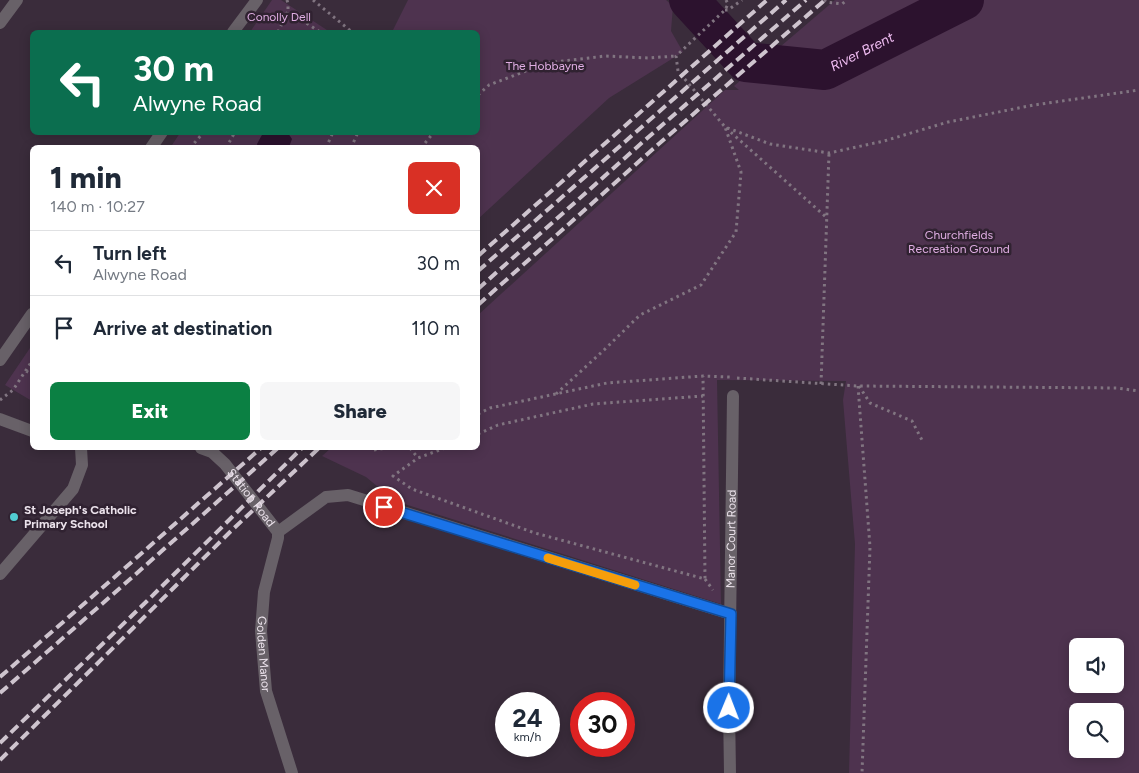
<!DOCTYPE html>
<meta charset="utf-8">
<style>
:root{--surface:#fff;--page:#f6f6f7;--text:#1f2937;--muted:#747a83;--line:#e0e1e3;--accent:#0b8043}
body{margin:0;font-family:Figtree,sans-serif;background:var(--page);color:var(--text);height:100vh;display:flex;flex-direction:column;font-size:19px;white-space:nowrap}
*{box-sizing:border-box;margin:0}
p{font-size:16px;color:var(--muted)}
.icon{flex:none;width:28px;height:28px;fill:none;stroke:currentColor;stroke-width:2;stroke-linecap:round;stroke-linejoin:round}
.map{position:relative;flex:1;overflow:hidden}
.details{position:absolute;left:30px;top:145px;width:450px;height:305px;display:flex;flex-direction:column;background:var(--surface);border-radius:8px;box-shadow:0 2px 12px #0003}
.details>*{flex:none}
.banner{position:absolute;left:30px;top:30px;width:450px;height:105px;border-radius:8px;box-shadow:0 2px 12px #0003;background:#0b6e4f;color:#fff;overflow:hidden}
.buttons{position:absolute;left:1069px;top:638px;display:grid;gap:10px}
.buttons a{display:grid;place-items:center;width:55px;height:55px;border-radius:8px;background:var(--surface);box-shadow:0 2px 12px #0003;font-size:25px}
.speed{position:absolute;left:495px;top:692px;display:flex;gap:10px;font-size:25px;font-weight:700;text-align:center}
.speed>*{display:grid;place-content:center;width:65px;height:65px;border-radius:50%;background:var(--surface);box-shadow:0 2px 12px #0003;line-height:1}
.speed small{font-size:12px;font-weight:400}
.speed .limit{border:8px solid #d22;background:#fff;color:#111}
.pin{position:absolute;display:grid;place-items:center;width:42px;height:42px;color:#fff;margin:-21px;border:2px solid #fff;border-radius:50%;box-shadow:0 1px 5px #0007}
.me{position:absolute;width:55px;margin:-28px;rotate:1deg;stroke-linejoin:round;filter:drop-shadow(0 0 4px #0008)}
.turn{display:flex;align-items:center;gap:18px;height:105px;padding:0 20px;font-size:22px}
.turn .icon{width:65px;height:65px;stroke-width:2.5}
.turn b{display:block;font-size:35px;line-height:42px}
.round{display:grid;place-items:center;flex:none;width:52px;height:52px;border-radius:8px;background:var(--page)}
.headline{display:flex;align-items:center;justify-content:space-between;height:85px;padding:0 20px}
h1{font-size:30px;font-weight:800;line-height:38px}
.action{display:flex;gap:10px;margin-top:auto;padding:10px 20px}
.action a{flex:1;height:58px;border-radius:8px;background:var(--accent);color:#fff;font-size:20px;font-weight:800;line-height:58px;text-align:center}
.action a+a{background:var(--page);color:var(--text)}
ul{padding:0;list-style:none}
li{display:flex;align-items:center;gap:15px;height:65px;padding:0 20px;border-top:1px solid var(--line)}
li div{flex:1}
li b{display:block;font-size:19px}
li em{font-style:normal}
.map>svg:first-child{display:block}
.green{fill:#4e334f;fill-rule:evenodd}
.water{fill:#2c122e}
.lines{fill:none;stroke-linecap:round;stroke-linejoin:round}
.river{stroke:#2c122e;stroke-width:40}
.path{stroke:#817581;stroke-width:3;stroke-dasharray:2.5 4;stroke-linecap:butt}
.minor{stroke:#686168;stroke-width:12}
.rail{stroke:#cec4ce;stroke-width:4;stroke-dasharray:10 5;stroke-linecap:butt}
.route-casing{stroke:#114b97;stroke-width:12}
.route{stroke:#1a73e8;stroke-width:9}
.slow{stroke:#f59e0b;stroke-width:9}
.poi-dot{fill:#51ccd1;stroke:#302231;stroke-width:2}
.labels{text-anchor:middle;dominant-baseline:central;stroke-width:5;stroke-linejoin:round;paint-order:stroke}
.park-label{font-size:12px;fill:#e0aee3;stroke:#302231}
.street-label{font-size:12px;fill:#ebe2eb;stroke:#302231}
.poi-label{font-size:12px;font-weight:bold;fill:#ebe2eb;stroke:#302231;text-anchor:start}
.water-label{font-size:14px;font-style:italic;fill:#f2bef4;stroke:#302231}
</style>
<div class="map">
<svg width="1139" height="773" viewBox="0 0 1139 773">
<rect width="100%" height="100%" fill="#3a2c3b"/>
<path class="green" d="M272 0H281L330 32H250Z
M408 0H666L673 6 671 31 683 52 609 98 478 219V148H170L180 133 478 132V32H392Z
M835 0H1139V773H849L855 544 843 400 846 381 717 380 721 604 395 501 366 477 322 456 331 448H478V315L725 90H739L734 86ZM1078 646H1115V684H1078ZM1078 711H1115V749H1078Z
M32 345V401L5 385Z"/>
<path class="water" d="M263 133H288L292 139 289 147H258L257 144Z"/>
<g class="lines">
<path class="river" id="s1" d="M689 0 746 62 825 70 964 0"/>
<path class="path" d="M287 0 288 4V11
M313 0 352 32
M726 0 728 4 725 10 676 56 678 71 725 127 770 144 829 153 884 141 948 122 1034 105 1139 90
M824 0 826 2 842 4 847 0
M725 10H728L742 0
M278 32 288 11 320 32
M478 95 489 85 547 63 605 56 648 58 676 56
M726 128 826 217
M190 148 204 132
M226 148 235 132
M326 148 333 132
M351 148 358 132
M421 148 434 132
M26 371 32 374
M737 378 858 386 1117 388 1139 391
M821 384 829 153
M858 386 870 547 862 773
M859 386 870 403 912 421 923 442
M556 394 604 350 640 315 701 285 736 232 741 172 725 127
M0 400 13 390 32 361
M478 414 490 408 607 383 703 376 730 377
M478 434 498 425 593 404 703 396
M410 448 418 458
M445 448 418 458 393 476 412 489 535 533 705 579 703 376
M374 450 387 448
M705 579 713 590"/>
<g class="minor">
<path d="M0 23 17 0"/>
<path d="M233 32 257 0"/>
<path d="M151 148 162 132"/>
<path d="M0 360 32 314"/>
<path d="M0 419 32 431"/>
<path id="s2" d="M201 448 212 452 225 464 278 532"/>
<path d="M278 532 326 497 348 495 731 614"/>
<path id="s3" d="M278 532V538L264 592 261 631 266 691 292 773"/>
<path d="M0 574 73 489 82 465 81 448"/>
<path id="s4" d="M730 773 729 708 733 396"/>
</g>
<path class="rail" d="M478 256 767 0
M478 271 786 0
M478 289 645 140 806 0
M478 305 653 149 825 0
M0 677 109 582 261 448
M0 693 111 596 278 448
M0 743 147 601 302 448
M0 760 230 532 319 448"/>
</g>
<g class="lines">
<defs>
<path id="route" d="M384 507 731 614 729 708"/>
</defs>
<use href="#route" class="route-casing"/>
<use href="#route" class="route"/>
<path class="slow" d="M548 558 635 585"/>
</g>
<circle class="poi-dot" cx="14" cy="517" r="5"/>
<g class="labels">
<g class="park-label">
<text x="279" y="17">Conolly Dell</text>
<text x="545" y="66">The Hobbayne</text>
<text x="959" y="235">Churchfields<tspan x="959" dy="14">Recreation Ground</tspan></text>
</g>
<g class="street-label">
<text stroke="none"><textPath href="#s2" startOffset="72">Station Road</textPath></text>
<text stroke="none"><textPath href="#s4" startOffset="234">Manor Court Road</textPath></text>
<text stroke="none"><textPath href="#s3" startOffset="124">Golden Manor</textPath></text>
</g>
<g class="poi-label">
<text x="24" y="510">St Joseph's Catholic<tspan x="24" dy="14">Primary School</tspan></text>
</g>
<g class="water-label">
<text stroke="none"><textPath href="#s1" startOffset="205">River Brent</textPath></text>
</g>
</g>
</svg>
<div class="buttons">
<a><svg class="icon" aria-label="sound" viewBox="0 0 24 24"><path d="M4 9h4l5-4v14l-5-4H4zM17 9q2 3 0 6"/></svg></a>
<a><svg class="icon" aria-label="search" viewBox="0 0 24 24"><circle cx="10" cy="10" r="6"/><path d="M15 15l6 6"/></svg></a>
</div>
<div class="speed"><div>24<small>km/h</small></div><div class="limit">30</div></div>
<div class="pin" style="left:384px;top:507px;background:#d93025"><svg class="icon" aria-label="arrive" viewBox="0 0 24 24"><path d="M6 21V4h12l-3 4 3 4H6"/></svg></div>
<svg class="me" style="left:729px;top:708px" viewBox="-20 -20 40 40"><circle r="17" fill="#1a73e8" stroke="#fff" stroke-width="3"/><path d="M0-11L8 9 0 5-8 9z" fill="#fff"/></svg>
<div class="banner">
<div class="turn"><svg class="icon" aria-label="left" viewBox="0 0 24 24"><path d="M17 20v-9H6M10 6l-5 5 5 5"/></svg><div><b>30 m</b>Alwyne Road</div></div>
</div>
<section class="details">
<div class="headline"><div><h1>1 min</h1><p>140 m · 10:27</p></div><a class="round" style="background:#d93025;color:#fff"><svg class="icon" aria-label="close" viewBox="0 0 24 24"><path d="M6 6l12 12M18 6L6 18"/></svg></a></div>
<ul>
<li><svg class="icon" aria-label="left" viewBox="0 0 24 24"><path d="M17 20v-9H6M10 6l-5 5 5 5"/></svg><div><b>Turn left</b><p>Alwyne Road</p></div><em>30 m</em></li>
<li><svg class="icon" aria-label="arrive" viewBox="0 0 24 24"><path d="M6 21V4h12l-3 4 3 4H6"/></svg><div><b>Arrive at destination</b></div><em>110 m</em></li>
</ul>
<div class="action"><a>Exit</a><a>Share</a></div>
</section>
</div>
